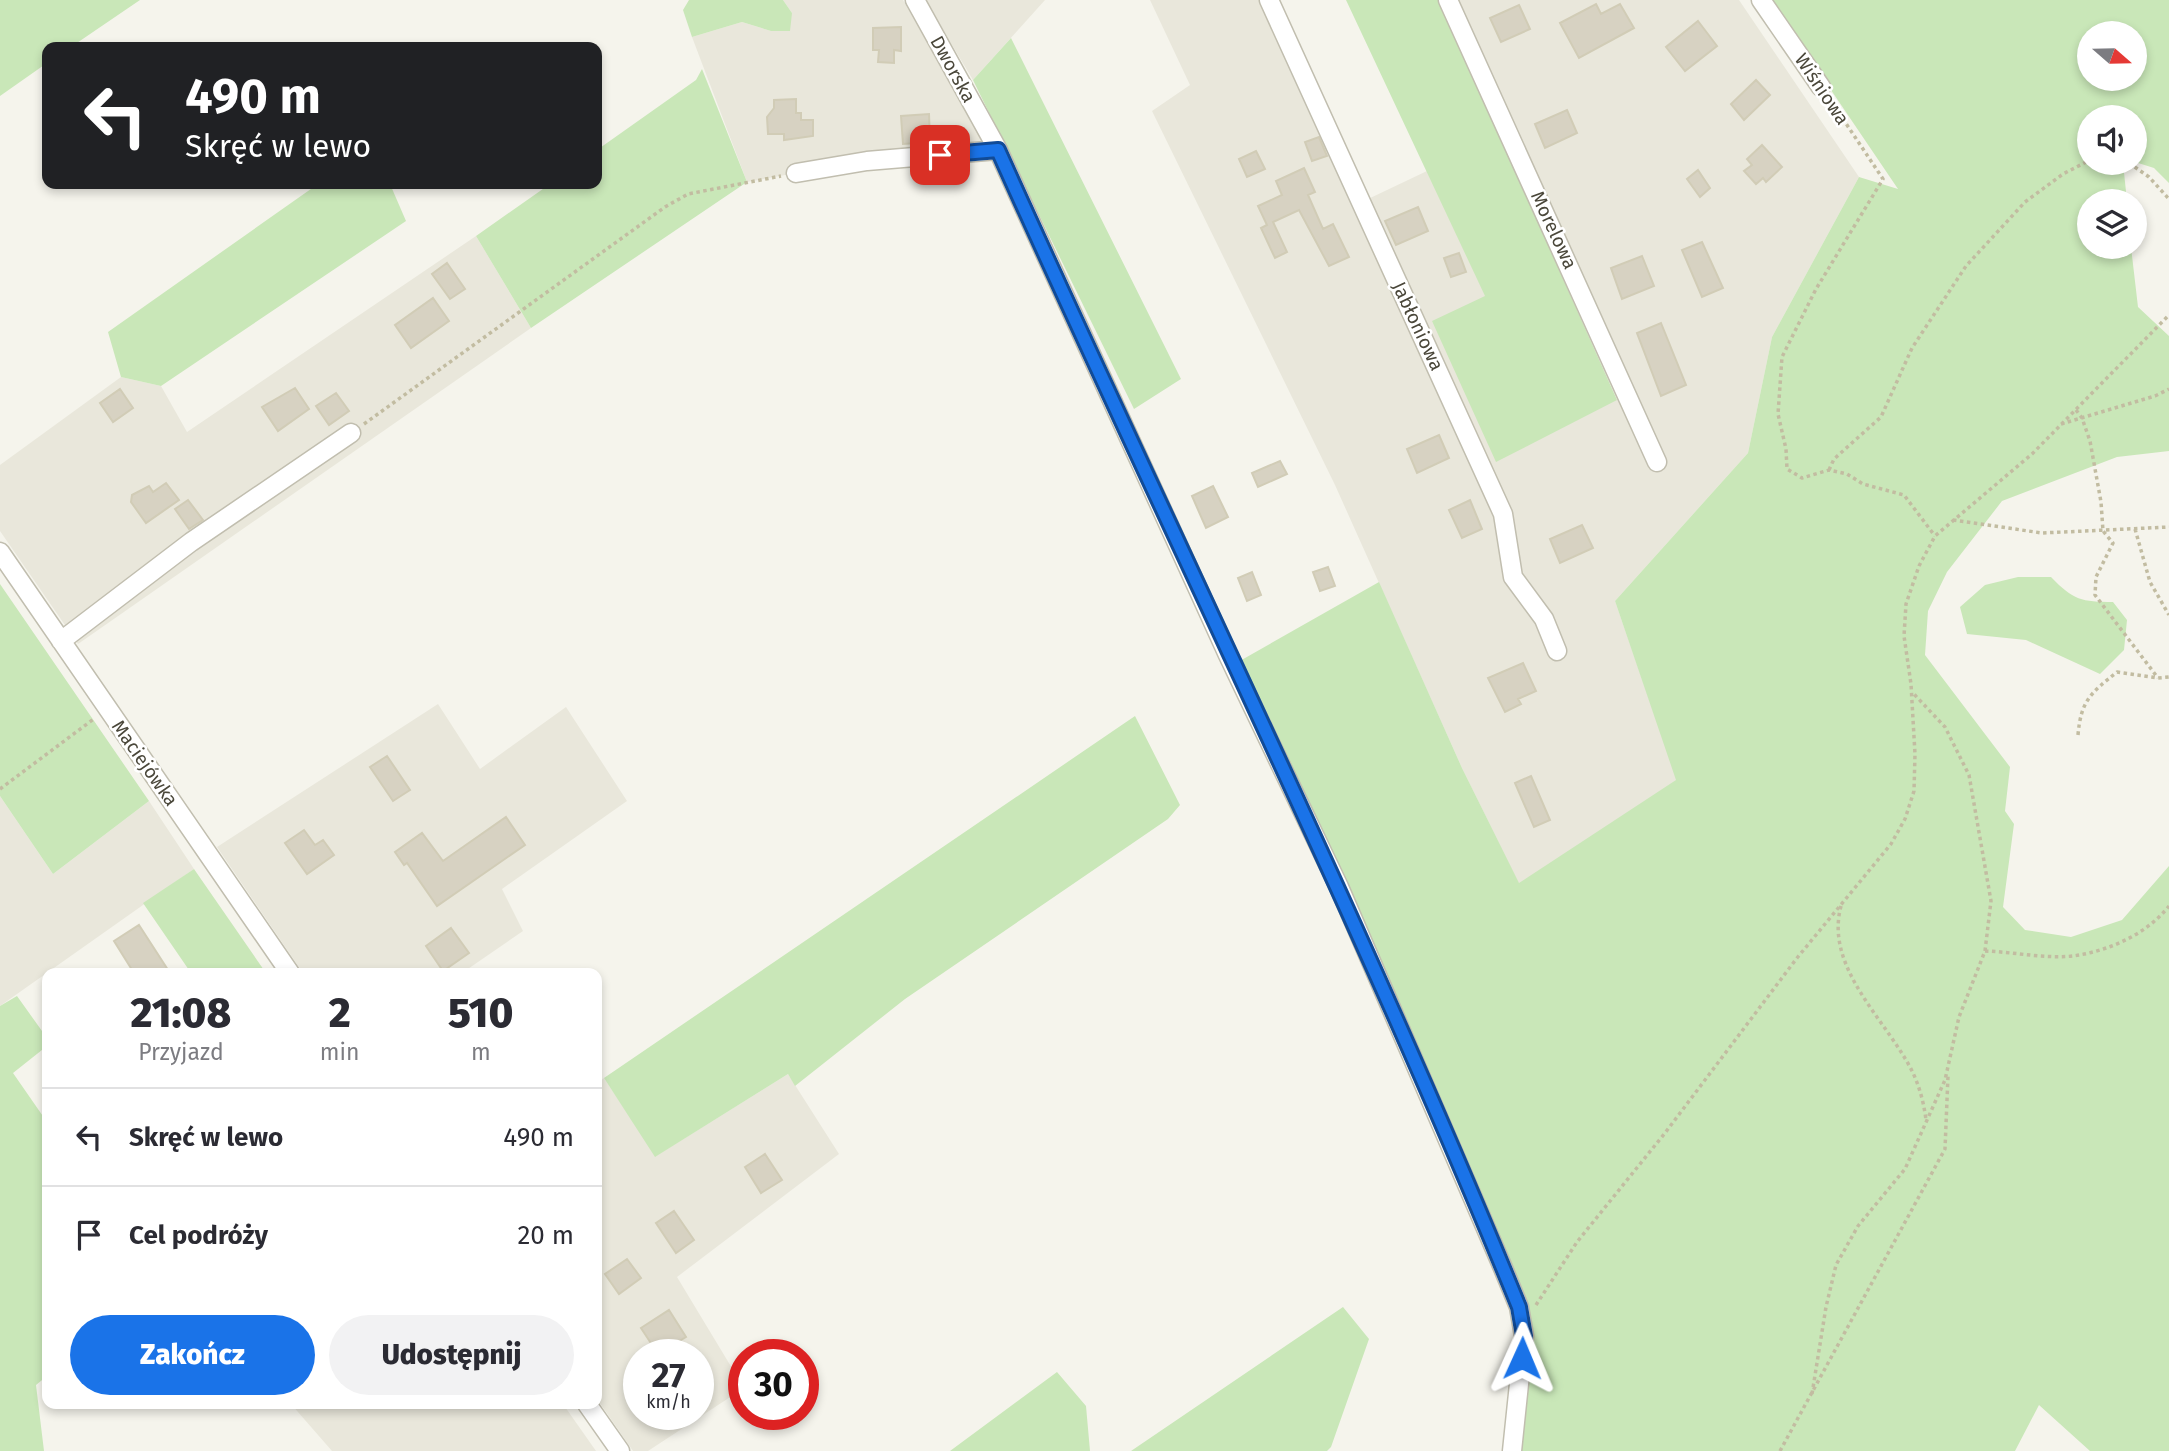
<!DOCTYPE html>
<html lang="pl">
<meta charset="utf-8">
<style>
:root{--surface:#fff;--page:#f2f2f3;--text:#2b2b33;--muted:#7c7c81;--line:#e1e1e2;--accent:#1a73e8}
body{margin:0;font-family:"Fira Sans",sans-serif;background:var(--page);color:var(--text);height:100vh;display:flex;flex-direction:column;font-size:26px;white-space:nowrap}
*{box-sizing:border-box;margin:0}
p{font-size:23px;color:var(--muted)}
.icon{flex:none;width:38px;height:38px;fill:none;stroke:currentColor;stroke-width:2;stroke-linecap:round;stroke-linejoin:round}
.map{position:relative;flex:1;overflow:hidden}
.panel{position:absolute;left:42px;top:968px;width:560px;height:441px;display:flex;flex-direction:column;background:var(--surface);border-radius:14px;box-shadow:0 4px 10px #0003}
.panel>*{flex:none}
.guide{position:absolute;left:42px;top:42px;width:560px;height:147px;border-radius:14px;box-shadow:0 4px 10px #0003;background:#202124;color:#fff;overflow:hidden}
.needle{width:46px;rotate:110deg}
.buttons{position:absolute;left:2077px;top:21px;display:grid;gap:14px}
.buttons a{display:grid;place-items:center;width:70px;height:70px;border-radius:50%;background:var(--surface);box-shadow:0 4px 10px #0003;font-size:35px}
.speed{position:absolute;left:623px;top:1339px;display:flex;gap:14px;font-size:35px;font-weight:700;text-align:center}
.speed>*{display:grid;place-content:center;width:91px;height:91px;border-radius:50%;background:var(--surface);box-shadow:0 4px 10px #0003;line-height:1}
.speed small{font-size:18px;font-weight:400}
.speed .limit{border:10px solid #d22;background:#fff;color:#111}
.pin{position:absolute;display:grid;place-items:center;width:60px;height:60px;color:#fff;margin:-30px;border-radius:14px;box-shadow:0 4px 10px #0006}
.me{position:absolute;width:77px;margin:-38px;rotate:1deg;stroke-linejoin:round;filter:drop-shadow(0 0 5px #0008)}
.turn{display:flex;align-items:center;gap:24px;height:147px;padding:0 28px;font-size:32px}
.turn .icon{width:91px;height:91px;stroke-width:2.5}
.turn b{display:block;font-size:49px;line-height:60px}
.eta{display:flex;justify-content:space-evenly;align-items:center;height:119px;text-align:center}
.eta b{font-size:42px;font-weight:800;line-height:49px}
.button{display:flex;gap:14px;margin-top:auto;padding:14px 28px}
.button a{flex:1;height:80px;border-radius:42px;background:var(--accent);color:#fff;font-size:28px;font-weight:800;line-height:80px;text-align:center}
.button a+a{background:var(--page);color:var(--text)}
ul{padding:0;list-style:none}
li{display:flex;align-items:center;gap:21px;height:98px;padding:0 28px;border-top:2px solid var(--line)}
li div{flex:1}
li b{display:block;font-size:26px}
li em{font-style:normal}
.map>svg:first-child{display:block}
.residential{fill:#e9e7db;fill-rule:evenodd}
.green{fill:#c9e7b8;fill-rule:evenodd}
.building{fill:#d7d2c2;stroke:#d1ccb6;stroke-width:2}
.lines{fill:none;stroke-linecap:round;stroke-linejoin:round}
.minor-casing{stroke:#c1beaf;stroke-width:21}
.path{stroke:#c2bca1;stroke-width:3.5;stroke-dasharray:3.5 3.5;stroke-linecap:butt}
.minor{stroke:#fff;stroke-width:18}
.route-casing{stroke:#114b97;stroke-width:18}
.route{stroke:#1a73e8;stroke-width:12}
.labels{text-anchor:middle;dominant-baseline:central;stroke-width:5;stroke-linejoin:round;paint-order:stroke}
.street-label{font-size:19px;fill:#4a473a;stroke:#fff}
</style>
<div class="map">
<svg width="2169" height="1451" viewBox="0 0 2169 1451">
<rect width="100%" height="100%" fill="#f5f4ec"/>
<path class="residential" d="M783 0H903L988 151 796 173 747 182 692 37 742 22 771 31 792 13Z
M925 0H1045L973 80Z
M1150 0H1274L1366 200 1427 171 1486 297 1432 322 1617 400 1439 0H1739L1859 177 1772 337 1748 453 1615 601 1677 780 1519 884 1462 768 1335 485 1152 111 1190 85Z
M476 236 531 328 78 644 0 531V465L121 377 161 386 187 432Z
M438 704 480 769 566 707 627 801 502 889 523 931 462 973H303L217 847Z
M0 796 53 874 149 801 194 869 0 1006Z
M788 1074 839 1154 677 1277 744 1388 648 1451H633L597 1399V1083L604 1078 656 1156ZM639 1354H698V1414H639Z
M291 1404H563L596 1451H332Z"/>
<path class="green" d="M0 0H140L71 47H47V63L0 96Z
M689 0H783L792 13 790 31H771L742 22 692 37 683 10Z
M1346 0H1439L1617 400 1496 462 1432 321 1485 296Z
M1770 0H2169V183L2154 168 2135 162V117H2090V163H2123L2127 201H2090V247H2131L2138 307 2169 336V451L2117 457 2002 501 1947 572 1928 611 1925 655 2010 767 2005 811 2014 824 2003 907 2025 930 2071 937 2122 920 2169 866V1451H2090L2039 1405 2015 1451H1518L1528 1312 1238 662 1379 582 1462 768 1519 883 1676 780 1615 601 1748 453 1772 337 1859 177 1898 189ZM2090 33H2135V79H2090Z
M1011 38 1181 379 1134 409 973 80Z
M702 69 747 182 531 328 476 236 550 184H597V150L696 80Z
M318 184H390L406 221 161 386 121 377 108 332Z
M2018 577H2051C2073 600 2082 602 2113 602L2127 620 2124 650 2100 674 2026 640 1967 634 1960 607 1985 585Z
M0 584 149 801 53 874 0 796Z
M1135 716 1180 805 1168 819 905 999 795 1086 788 1074 655 1157 604 1078Z
M194 869 266 973H191L143 903Z
M17 996 47 1038V1046L13 1073 47 1122V1376L36 1385 44 1451H0V1006Z
M1343 1307 1369 1339 1331 1447 1327 1451H1131Z
M1057 1372 1086 1406 1090 1451H950Z"/>
<path class="building" d="M1596 4 1601 14 1620 4 1634 28 1579 58 1560 23Z
M1519 5 1530 29 1501 42 1490 18Z
M1698 21 1717 46 1685 71 1666 47Z
M901 27V51L894 50V63L878 62 879 50H873V28Z
M1756 80 1770 95 1744 120 1731 104Z
M796 99V113H801V120H813V136L784 140V134H768L767 117 774 108V100Z
M1567 110 1577 133 1545 148 1535 124Z
M929 114 930 142 903 144 901 116Z
M1319 137 1327 156 1312 161 1305 142Z
M1762 145 1782 167 1766 182 1763 178 1756 184 1744 171 1752 165 1747 159Z
M1256 151 1265 169 1247 177 1239 159Z
M1304 168 1315 192 1308 195 1323 229 1333 224 1349 257 1329 266 1299 210 1273 222 1287 252 1275 258 1261 228 1267 225 1258 206 1282 195 1276 181Z
M1698 170 1710 188 1700 197 1687 179Z
M1418 207 1428 231 1396 245 1385 221Z
M1702 242 1723 288 1702 297 1682 250Z
M1459 253 1466 272 1451 277 1444 258Z
M1642 256 1654 286 1622 299 1611 268Z
M447 263 465 289 450 299 432 274Z
M433 298 449 321 411 348 395 325Z
M1661 323 1686 385 1661 396 1637 333Z
M295 388 309 409 278 431 262 407Z
M120 389 133 408 113 422 100 403Z
M336 393 349 411 329 425 316 406Z
M1439 435 1449 458 1417 473 1407 449Z
M1280 461 1287 474 1258 487 1252 473Z
M166 483 179 500 146 523 131 502 132 495 149 486 153 492Z
M1213 486 1228 517 1206 528 1192 496Z
M188 500 203 520 189 529 175 509Z
M1470 500 1482 529 1462 538 1449 510Z
M1582 525 1593 548 1560 563 1550 539Z
M1328 567 1335 586 1320 591 1313 572Z
M1252 572 1261 595 1247 601 1238 578Z
M1523 663 1536 691 1518 699 1521 704 1505 712 1488 678Z
M387 756 410 790 393 801 370 767Z
M1531 776 1550 820 1534 827 1515 783Z
M506 817 525 845 437 906 407 863 404 865 395 852 422 833 443 861Z
M304 830 315 845 323 840 334 855 307 874 285 843Z
M139 925 170 973H134L114 941Z
M451 928 469 953 443 971 426 946Z
M765 1154 782 1180 761 1193 745 1167Z
M674 1211 694 1240 676 1253 656 1223Z
M627 1259 641 1278 619 1294 605 1274Z
M669 1310 686 1337 658 1354 641 1328Z"/>
<g class="lines">
<defs>
<path id="minor" d="M915 0 998 150 1228 655 1339 887 1503 1268 1519 1307 1524 1336 1512 1451
M1269 0 1503 514 1513 577 1544 619 1557 651
M1448 0 1657 462
M1761 0 1821 87
M796 173 867 161 998 150
M0 552 290 973
M61 641 191 542 351 433
M587 1404 620 1451"/>
</defs>
<use href="#minor" class="minor-casing"/>
<path class="path" d="M1831 101 1883 179 1816 289 1782 357 1778 414 1786 449 1787 469 1802 478 1829 470 1847 474 1863 484 1904 495 1935 536
M2129 163 2149 177 2169 199
M2076 410 2082 418 2090 441 2101 502 2103 531 2113 543 2096 577 2095 595 2158 678
M364 424 665 207 688 194 781 176
M2061 424 2155 396 2169 389
M1829 470 1834 459 1881 417 1912 348 1966 266 2025 202 2063 174 2090 160
M1953 520 2042 533 2169 527
M2135 529 2150 582 2169 615
M2078 735C2081 700 2091 693 2117 672L2158 678 2169 677
M0 789 95 718
M1841 906C1824 969 1888 1021 1913 1073 1920 1088 1924 1104 1926 1120
M1985 951C2014 952 2045 959 2073 956 2109 951 2147 934 2169 906
M1536 1305 1577 1242 1665 1133 1797 958 1891 844 1905 819 1914 791 1915 754 1911 684 1904 636 1906 604 1919 566 1935 536 2032 454 2169 315
M1812 1394 1826 1307 1836 1265 1858 1226 1905 1169 1945 1080 1959 1017 1985 951 1991 901 1969 775 1945 727 1912 692
M1780 1451 1945 1149 1948 1076"/>
<use href="#minor" class="minor"/>
</g>
<g class="lines">
<defs>
<path id="route" d="M940 155 998 150C1171 536 1359 915 1519 1307L1524 1336 1522 1358"/>
</defs>
<use href="#route" class="route-casing"/>
<use href="#route" class="route"/>
</g>
<g class="labels">
<g class="street-label">
<text transform="translate(953 69) rotate(61)">Dworska</text>
<text transform="translate(1822 89) rotate(56)">Wiśniowa</text>
<text transform="translate(1554 230) rotate(65)">Morelowa</text>
<text transform="translate(1418 326) rotate(65)">Jabłoniowa</text>
<text transform="translate(145 763) rotate(55)">Maciejówka</text>
</g>
</g>
</svg>
<div class="buttons">
<a><svg class="needle" viewBox="-14 -14 28 28"><path d="M0-13l5 13h-10z" fill="#e53935"/><path d="M0 13l5-13h-10z" fill="#7c7c81"/></svg></a>
<a><svg class="icon" aria-label="sound" viewBox="0 0 24 24"><path d="M4 9h4l5-4v14l-5-4H4zM17 9q2 3 0 6"/></svg></a>
<a><svg class="icon" aria-label="layers" viewBox="0 0 24 24"><path d="M12 4l9 5-9 5-9-5zM3 14l9 5 9-5"/></svg></a>
</div>
<div class="speed"><div>27<small>km/h</small></div><div class="limit">30</div></div>
<div class="pin" style="left:940px;top:155px;background:#d93025"><svg class="icon" aria-label="arrive" viewBox="0 0 24 24"><path d="M6 21V4h12l-3 4 3 4H6"/></svg></div>
<svg class="me" style="left:1522px;top:1358px" viewBox="-20 -20 40 40"><path d="M0-17L14 15 0 8-14 15z" fill="#1a73e8" stroke="#fff" stroke-width="4"/></svg>
<div class="guide">
<div class="turn"><svg class="icon" aria-label="left" viewBox="0 0 24 24"><path d="M17 20v-9H6M10 6l-5 5 5 5"/></svg><div><b>490 m</b>Skręć w lewo</div></div>
</div>
<section class="panel">
<div class="eta">
<div><b>21:08</b><p>Przyjazd</p></div>
<div><b>2</b><p>min</p></div>
<div><b>510</b><p>m</p></div>
</div>
<ul>
<li><svg class="icon" aria-label="left" viewBox="0 0 24 24"><path d="M17 20v-9H6M10 6l-5 5 5 5"/></svg><div><b>Skręć w lewo</b></div><em>490 m</em></li>
<li><svg class="icon" aria-label="arrive" viewBox="0 0 24 24"><path d="M6 21V4h12l-3 4 3 4H6"/></svg><div><b>Cel podróży</b></div><em>20 m</em></li>
</ul>
<div class="button"><a>Zakończ</a><a>Udostępnij</a></div>
</section>
</div>
